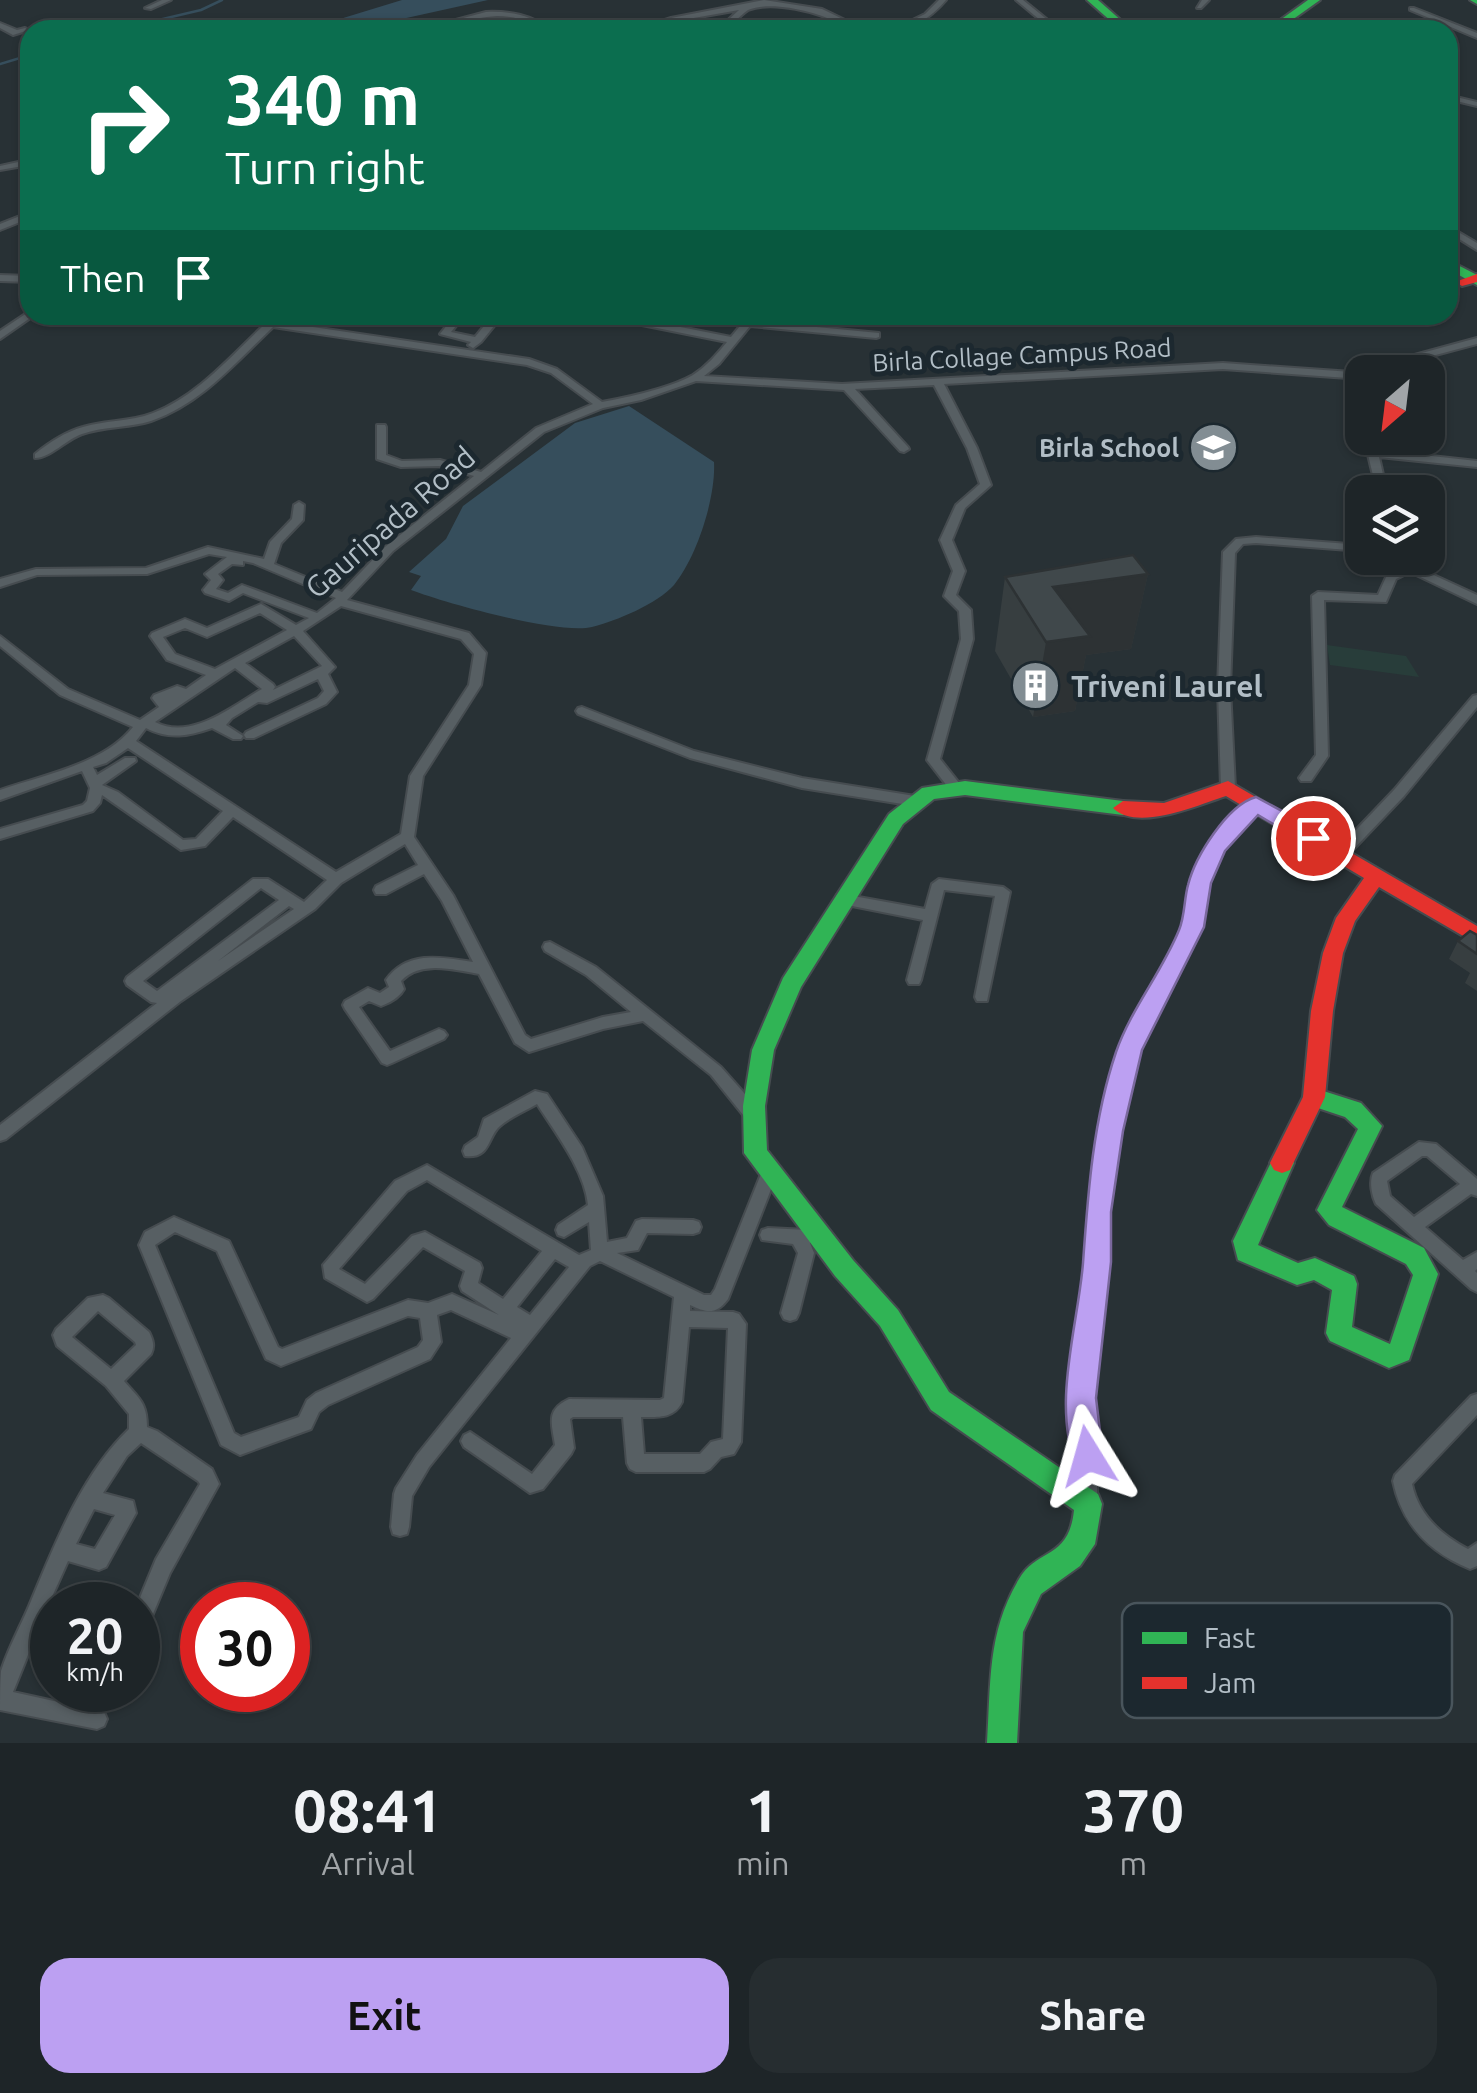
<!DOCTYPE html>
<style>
:root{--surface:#1e2528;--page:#262d30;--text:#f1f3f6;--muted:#a1a5a8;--line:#3c4245;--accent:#bca0f2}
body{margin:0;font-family:Ubuntu,sans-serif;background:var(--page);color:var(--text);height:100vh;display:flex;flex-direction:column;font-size:38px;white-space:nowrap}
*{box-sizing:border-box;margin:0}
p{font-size:32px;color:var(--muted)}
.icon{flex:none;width:55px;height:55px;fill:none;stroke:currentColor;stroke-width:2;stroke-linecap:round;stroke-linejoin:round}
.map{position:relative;height:1743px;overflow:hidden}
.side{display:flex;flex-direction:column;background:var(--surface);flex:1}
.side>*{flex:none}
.hud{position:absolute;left:20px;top:20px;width:1438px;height:305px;border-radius:30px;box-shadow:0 2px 8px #0004,0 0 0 2px var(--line);background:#0b6e4f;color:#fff;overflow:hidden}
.needle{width:65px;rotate:208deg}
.controls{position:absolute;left:1345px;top:355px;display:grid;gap:20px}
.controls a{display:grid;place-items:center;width:100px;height:100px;border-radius:20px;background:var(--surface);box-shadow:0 2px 8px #0004,0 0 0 2px var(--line);font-size:50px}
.speed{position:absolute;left:30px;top:1582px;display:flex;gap:20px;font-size:50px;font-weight:700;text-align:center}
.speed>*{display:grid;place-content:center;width:130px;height:130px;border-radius:50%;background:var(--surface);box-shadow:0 2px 8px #0004,0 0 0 2px var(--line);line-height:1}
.speed small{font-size:25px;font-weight:400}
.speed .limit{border:15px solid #d22;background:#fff;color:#111}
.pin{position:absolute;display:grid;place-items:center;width:85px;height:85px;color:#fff;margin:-42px;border:5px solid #fff;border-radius:50%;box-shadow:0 2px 10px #0007}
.me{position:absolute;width:110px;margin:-55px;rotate:352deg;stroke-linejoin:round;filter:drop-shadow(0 0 8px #0008)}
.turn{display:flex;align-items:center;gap:35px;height:210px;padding:0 40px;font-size:45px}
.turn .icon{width:130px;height:130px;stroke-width:2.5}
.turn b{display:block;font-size:70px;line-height:85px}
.then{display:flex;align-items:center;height:95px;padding:0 40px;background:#0003;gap:20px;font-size:38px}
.eta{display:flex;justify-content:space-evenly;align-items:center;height:170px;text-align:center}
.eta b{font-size:60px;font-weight:600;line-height:70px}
.button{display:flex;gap:20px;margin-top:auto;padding:20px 40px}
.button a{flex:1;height:115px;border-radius:30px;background:var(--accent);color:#111;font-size:40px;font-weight:600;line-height:115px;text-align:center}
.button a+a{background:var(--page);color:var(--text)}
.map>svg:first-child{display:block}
.green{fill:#283d3a}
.water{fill:#364e5c}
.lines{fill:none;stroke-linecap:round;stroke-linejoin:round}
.stream{stroke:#364e5c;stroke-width:2.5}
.street-casing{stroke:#464c50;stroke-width:4}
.fast-casing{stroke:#464c50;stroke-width:4}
.jam-casing{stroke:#464c50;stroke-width:4}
.street{fill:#575f63;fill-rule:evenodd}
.fast{fill:#30b455;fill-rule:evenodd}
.jam{fill:#e5322d;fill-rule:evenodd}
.wall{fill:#373e40}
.shaded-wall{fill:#2d3234}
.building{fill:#40484b;stroke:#2d3234;stroke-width:2.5}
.route{fill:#bca0f2;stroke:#7a689d;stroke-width:2.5}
.labels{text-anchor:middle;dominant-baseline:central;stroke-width:10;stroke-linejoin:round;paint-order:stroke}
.far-street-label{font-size:25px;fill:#b2bec6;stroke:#1c282f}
.far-poi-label{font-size:25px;font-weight:bold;fill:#b2bec6;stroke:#1c282f;text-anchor:end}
.street-label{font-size:30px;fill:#b2bec6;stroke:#1c282f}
.poi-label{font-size:30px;font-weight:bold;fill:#b2bec6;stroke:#1c282f;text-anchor:start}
.key{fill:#1c282f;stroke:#49555c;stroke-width:2.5}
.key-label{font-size:28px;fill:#b2bec6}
</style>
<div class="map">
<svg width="1477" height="1743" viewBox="0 0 1477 1743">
<rect width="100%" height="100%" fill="#283135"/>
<path class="green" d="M1327 645 1406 656 1419 677 1330 665Z"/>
<path class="water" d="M402 0H488L352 30H304Z
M629 406 714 462C716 497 697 557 674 585 657 604 616 621 592 627 559 635 445 603 411 590L421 576 409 572 446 539 463 506 575 423Z"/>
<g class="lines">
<path class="stream" d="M116 30 201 10 222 0
M0 64 30 55"/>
<defs>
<path id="street" d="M162 0H171L151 9 145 8Z
M764 0 822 9 849 22V30H841L842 25C819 12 772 0 748 10 743 13 740 17 735 21L748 30H739L727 21 739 10 671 22 645 30H634L671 18Z
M939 0H946C932 16 915 30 892 30L925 14Z
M1016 0H1023L1060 30H1052Z
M1202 0H1209L1201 8H1197Z
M1410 8H1414L1477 33V38L1410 10Z
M486 12C511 11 531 15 551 30 540 30 538 26 529 22 519 18 508 16 497 16 470 17 445 30 418 30Z
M1266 21 1286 28 1287 30H1277L1263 25V21Z
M0 23 17 30 25 28 29 30 13 35 0 28Z
M1448 95 1477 102V106L1448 99Z
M23 161 30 162V167L23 166 0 170V166Z
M30 212V218L0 230V224Z
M1448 226 1477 243V250L1448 232Z
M0 275 30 276V282L0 281Z
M30 311V315L33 316 0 339V331Z
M208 315H232L529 359 557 369 602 402C629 397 670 388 693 375 707 366 717 354 727 342L617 320 615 318 620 315 731 337 749 315H759L754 321 879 333V337L876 338 750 326 719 364 704 376 842 384 1223 363 1352 372 1477 338V344L1372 372H1362V375L1357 377 1362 396V417L1357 414 1348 378 1223 369 944 384 977 448 991 485 965 508 952 540 965 571 956 595 971 610 973 639 940 759 963 788 956 793 951 791 927 760 961 639 959 611 944 596 953 571 940 540 956 505 980 484 967 448 934 385 855 389 908 447 909 449 904 452 900 451 844 390 696 381 641 400 603 408 544 432 393 551 347 600 469 633 486 653 481 685 423 776 414 837 453 895 525 1035 531 1039 603 1017 631 1012 586 975 545 951 543 947 545 943 550 942 596 967 721 1067 760 1111 762 1116 760 1121 754 1123 748 1121 711 1075 643 1021 603 1029 529 1052 515 1043 479 974C454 970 421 960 401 981L404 989C400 997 389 1003 381 1006L369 1001 359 1007 390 1051 439 1029 444 1031 447 1035 444 1039 392 1063 387 1065 382 1063 345 1009 343 1005 345 1001 368 988 380 993 389 987 386 980C407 950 442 957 473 962L442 901 424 874 386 894H376L374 890 376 886 418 865 405 844 341 883 315 909 181 1001 6 1139 0 1141V1125L157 1003 151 1002 127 985 125 981 127 977 253 879H268L304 902 327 880 233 817 205 846 181 850 102 795 100 803 93 811 0 839V829L83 805 87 801 90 788 82 771 0 800V790C43 775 104 764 133 727L60 695 0 646V636L68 689 140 720 159 707 152 698 154 695 177 686 186 689 206 675 167 660 150 636 152 633 185 619 207 628 261 604 296 625 309 618 243 593 229 601 205 593 203 590 211 580 205 574 227 557 209 554 147 574 37 575 0 587V579L36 569 146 568 208 547 264 559 270 542 292 519 294 505 299 502 304 505 303 520 281 543 274 564 342 592 385 547 474 476 439 466 401 467 377 459V425H385L386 427V455L402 461 440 460 481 472 536 428 593 404 551 373 527 365 273 327C236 362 201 404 151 421 129 428 104 426 82 434 67 439 50 458 35 458V454C50 442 65 432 83 427 106 420 130 422 153 413 197 396 230 357 264 325L213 318ZM243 561 253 563 336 598 317 613 242 585 228 593 216 589 223 580 218 574 232 564 243 565ZM341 606 461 639 474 654 469 685 410 776 401 834 336 872 136 741 146 728C169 740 189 736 212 728L233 739H241L243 736 226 725 232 718 258 702 267 703 318 679 324 691 318 698 246 732 244 735 246 738H254L326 704 337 692 328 674 335 667 303 631ZM260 613 287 630 215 669 175 654 163 637 185 628 207 637ZM294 636 322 666 273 690 275 687 273 684 245 663ZM235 668 262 689C231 707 191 741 155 722ZM128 748 223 811 196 839 183 840 118 792 102 785 136 761 135 758H125L97 775 93 767 106 763ZM261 888 279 900 157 991 143 981ZM289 906 294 909 218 961Z
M455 315H465L451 332 475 337 493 315H503L481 342 473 348 468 345 471 342 440 334Z
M1364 438H1374L1377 450 1477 461V467L1379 457 1387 492H1377Z
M1256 537 1362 545V551L1256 543 1243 544 1235 553 1230 688 1235 788 1228 793 1221 788 1218 688 1223 552 1236 539Z
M1393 558H1404L1414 566 1477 595V604L1410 572 1396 579 1386 602 1324 600 1328 756 1311 781H1301L1299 778 1316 755 1312 596 1318 592 1378 595 1387 575 1402 567Z
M1477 695V707L1404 796 1346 857H1336L1334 854 1336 851 1394 790 1473 696Z
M582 707 694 751 802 778 915 796 922 801 915 806 802 788 690 758 578 714 576 711 578 708Z
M1256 799 1263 804 1261 807 1221 850 1207 883 1200 927 1137 1050 1118 1131 1106 1212 1105 1262 1090 1412 1097 1457V1503L1095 1510 1088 1512 1081 1510 1079 1503V1457L1072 1412 1089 1262 1090 1212 1102 1131 1121 1050 1186 927 1193 883 1208 848 1251 801Z
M939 879 1003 887 1010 892 987 1001H977L975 997 995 896 944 890 921 980 919 984H909L907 980 923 920 842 904 837 903 835 899 837 895 842 894 925 909 932 884Z
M535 1091 547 1094 582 1147 603 1196 607 1242 627 1238 636 1221 642 1219 693 1220 699 1222 701 1227 699 1232 693 1234 647 1233 638 1250 617 1253 704 1295H711L715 1289 763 1169 769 1167 775 1169 777 1174 728 1299C716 1315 707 1313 690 1305V1311L733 1312 739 1314 746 1324 741 1442 734 1454 721 1457 710 1469 704 1472H636L630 1469 627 1463 623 1417H573L570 1419 574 1448 571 1454 543 1489 530 1493 464 1447 461 1441 464 1435 470 1432 532 1474 555 1445C552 1424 545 1410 569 1399L660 1400 664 1398 674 1297 600 1261 590 1266 429 1467 412 1496 409 1527 407 1534 400 1536 393 1534 391 1527 394 1494 396 1488 417 1455 511 1338 451 1310 437 1315 441 1342 430 1359 328 1405 319 1412 311 1429 240 1455 221 1445 139 1245 145 1232 174 1217 229 1241 278 1347 282 1349 408 1300 428 1303 452 1294 499 1315 462 1291 460 1286 465 1271 423 1247 373 1299 367 1302 325 1278 323 1265 395 1181 427 1165 579 1255 591 1250 589 1222 564 1237 558 1235 556 1230 558 1225 588 1205C585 1171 555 1132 537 1104 525 1111 510 1117 500 1126 487 1137 491 1159 465 1156L463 1151 465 1146 478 1137 484 1119ZM427 1180 542 1251 503 1299 478 1283 482 1268 480 1263 425 1232 412 1236 365 1284 339 1269 407 1191ZM175 1232 217 1251 266 1359 281 1366 408 1316 420 1318 423 1340 418 1347 316 1393 307 1400 299 1417 241 1437 234 1433 155 1245ZM555 1259 569 1267 530 1315 517 1307ZM689 1327 728 1328 723 1439 711 1442 700 1454H644L641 1417C657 1417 674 1419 682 1402Z
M1419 1142 1436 1144 1477 1179V1196L1471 1194 1425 1227 1463 1260 1477 1252V1269L1475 1271 1477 1273V1292L1471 1289 1376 1204C1372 1196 1369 1182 1373 1173ZM1422 1156H1427L1460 1184 1414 1217 1390 1196 1387 1181Z
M768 1228 807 1230 813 1232 815 1237 810 1243 814 1253 799 1313 796 1319 790 1321 784 1319 781 1313 798 1253 793 1244 762 1240 760 1235 762 1230Z
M103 1295 109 1298 149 1332C153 1340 155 1346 151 1354L124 1381C139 1399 147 1402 147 1427L157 1431 212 1469 219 1484 170 1573 145 1633 138 1636 137 1605 156 1559 200 1484 198 1481 141 1443 127 1456 103 1493 133 1501 136 1513 106 1567 99 1570 68 1561 47 1608 52 1609V1629L40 1625 13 1692 104 1712 107 1719 104 1726 97 1729 0 1710C0 1698 0 1683 1 1671 8 1649 20 1627 29 1606 54 1546 81 1475 129 1429V1414L106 1386 57 1346 53 1335 56 1329 88 1298ZM98 1311 135 1342 136 1345 111 1369 72 1337ZM94 1509 115 1515 95 1549 76 1544Z
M1477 1394V1415L1412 1484C1418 1514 1441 1535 1468 1549L1477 1543V1566L1470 1569C1429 1552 1402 1525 1393 1481L1395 1475 1471 1396Z"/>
<path id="fast" d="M1087 0H1098L1132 30H1121Z
M1308 0H1320L1278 30H1266Z
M1470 0H1477V4Z
M1448 260 1477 275V285L1448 269Z
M965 781 1123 801 1133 808 1123 815 965 795 934 799 903 824 801 987 774 1050 765 1106 767 1150 853 1260 898 1310 949 1392 1098 1494 1102 1504 1095 1544 1080 1566 1041 1594 1023 1632 1017 1743H987C991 1682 987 1633 1019 1579 1037 1548 1069 1560 1074 1510L931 1410 880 1326 835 1276 744 1153 743 1106 752 1050 783 978 889 814 922 788Z
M1314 1088 1361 1103 1382 1126 1342 1207 1424 1248 1438 1274 1409 1360 1389 1368 1330 1341 1326 1333 1332 1290 1314 1280 1297 1285 1238 1260 1233 1241 1274 1156 1282 1153 1290 1156 1294 1163 1258 1245 1298 1263 1315 1258 1354 1276 1357 1284 1352 1327 1390 1344 1413 1275 1406 1264 1329 1225 1317 1210 1358 1129 1345 1117 1306 1104 1303 1097 1306 1090Z"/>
<path id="jam" d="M1477 274V282L1462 286 1455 282Z
M1228 781 1477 926V944L1379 887 1355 921 1343 953 1333 1011 1325 1097 1290 1170 1282 1173 1274 1170 1270 1163 1303 1097 1311 1011 1323 953 1336 918 1364 878 1226 796C1198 805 1137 832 1113 808L1123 801 1164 803Z"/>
</defs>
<use href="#street" class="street-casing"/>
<use href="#fast" class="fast-casing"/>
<use href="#jam" class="jam-casing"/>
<use href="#street" class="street"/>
<use href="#fast" class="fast"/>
<use href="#jam" class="jam"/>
</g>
<path class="wall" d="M1148 574 1131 649 1086 655 1075 711 1033 717 995 651 1005 577Z
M1477 935V991L1465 983 1470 973 1449 959 1458 941Z"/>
<path class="shaded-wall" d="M1148 574 1131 649 1086 655 1075 711 1033 717 1046 642 1053 587Z"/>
<path class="building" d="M1133 555 1148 574 1053 587 1090 636 1046 642 1005 577Z
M1470 931 1477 935V954L1458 941Z"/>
<path class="route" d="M1256 797 1321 832 1324 838 1321 843H1305L1258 815 1225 851 1211 883 1204 927 1142 1050 1123 1131 1111 1212V1262L1096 1398 1103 1456 1099 1467 1088 1471 1077 1467C1051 1406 1078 1326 1083 1263 1088 1192 1093 1120 1116 1052 1131 1009 1162 972 1179 930 1185 916 1184 899 1188 885 1195 857 1227 805 1256 797Z"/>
<defs>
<symbol id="school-disc" viewBox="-11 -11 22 22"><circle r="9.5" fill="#828d93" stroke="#1c282f"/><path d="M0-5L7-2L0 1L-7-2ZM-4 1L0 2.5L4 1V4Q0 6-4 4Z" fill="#fff"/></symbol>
<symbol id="building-disc" viewBox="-11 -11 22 22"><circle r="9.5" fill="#828d93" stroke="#1c282f"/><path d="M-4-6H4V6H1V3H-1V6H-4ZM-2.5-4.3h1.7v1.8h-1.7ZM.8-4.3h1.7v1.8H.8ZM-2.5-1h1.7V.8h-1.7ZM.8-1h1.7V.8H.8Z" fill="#fff"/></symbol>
</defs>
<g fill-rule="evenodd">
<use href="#school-disc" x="1186" y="420" width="55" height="55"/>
<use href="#building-disc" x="1008" y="658" width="55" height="55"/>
</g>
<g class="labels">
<g class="far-street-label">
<text transform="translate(1022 355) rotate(-3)">Birla Collage Campus Road</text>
</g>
<g class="far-poi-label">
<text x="1179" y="448">Birla School</text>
</g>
<g class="street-label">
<text transform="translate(390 522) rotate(-41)">Gauripada Road</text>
</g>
<g class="poi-label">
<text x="1071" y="686">Triveni Laurel</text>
</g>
</g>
<rect x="1122" y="1603" width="330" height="115" rx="15" class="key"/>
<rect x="1142" y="1632" width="45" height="12" fill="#30b455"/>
<rect x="1142" y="1677" width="45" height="12" fill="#e5322d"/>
<g class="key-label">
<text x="1204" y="1648">Fast</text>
<text x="1204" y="1693">Jam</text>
</g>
</svg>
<div class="controls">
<a><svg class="needle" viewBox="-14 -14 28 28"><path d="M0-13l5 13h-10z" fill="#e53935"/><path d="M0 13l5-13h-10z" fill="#a1a5a8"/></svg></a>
<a><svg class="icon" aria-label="layers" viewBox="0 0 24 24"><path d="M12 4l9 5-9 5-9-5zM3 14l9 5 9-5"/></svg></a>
</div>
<div class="speed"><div>20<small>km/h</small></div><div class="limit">30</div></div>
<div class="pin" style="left:1313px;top:838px;background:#d93025"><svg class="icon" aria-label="arrive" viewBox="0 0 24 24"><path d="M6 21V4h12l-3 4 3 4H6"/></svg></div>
<svg class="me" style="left:1088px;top:1456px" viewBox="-20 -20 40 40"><path d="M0-17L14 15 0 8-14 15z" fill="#bca0f2" stroke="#fff" stroke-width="4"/></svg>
<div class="hud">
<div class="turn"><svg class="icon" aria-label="right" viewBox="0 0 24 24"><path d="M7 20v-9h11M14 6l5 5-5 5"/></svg><div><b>340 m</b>Turn right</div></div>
<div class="then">Then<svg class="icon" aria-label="arrive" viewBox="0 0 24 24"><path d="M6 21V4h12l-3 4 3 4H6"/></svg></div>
</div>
</div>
<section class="side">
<div class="eta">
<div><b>08:41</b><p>Arrival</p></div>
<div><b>1</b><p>min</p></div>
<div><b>370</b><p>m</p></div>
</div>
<div class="button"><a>Exit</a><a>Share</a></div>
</section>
